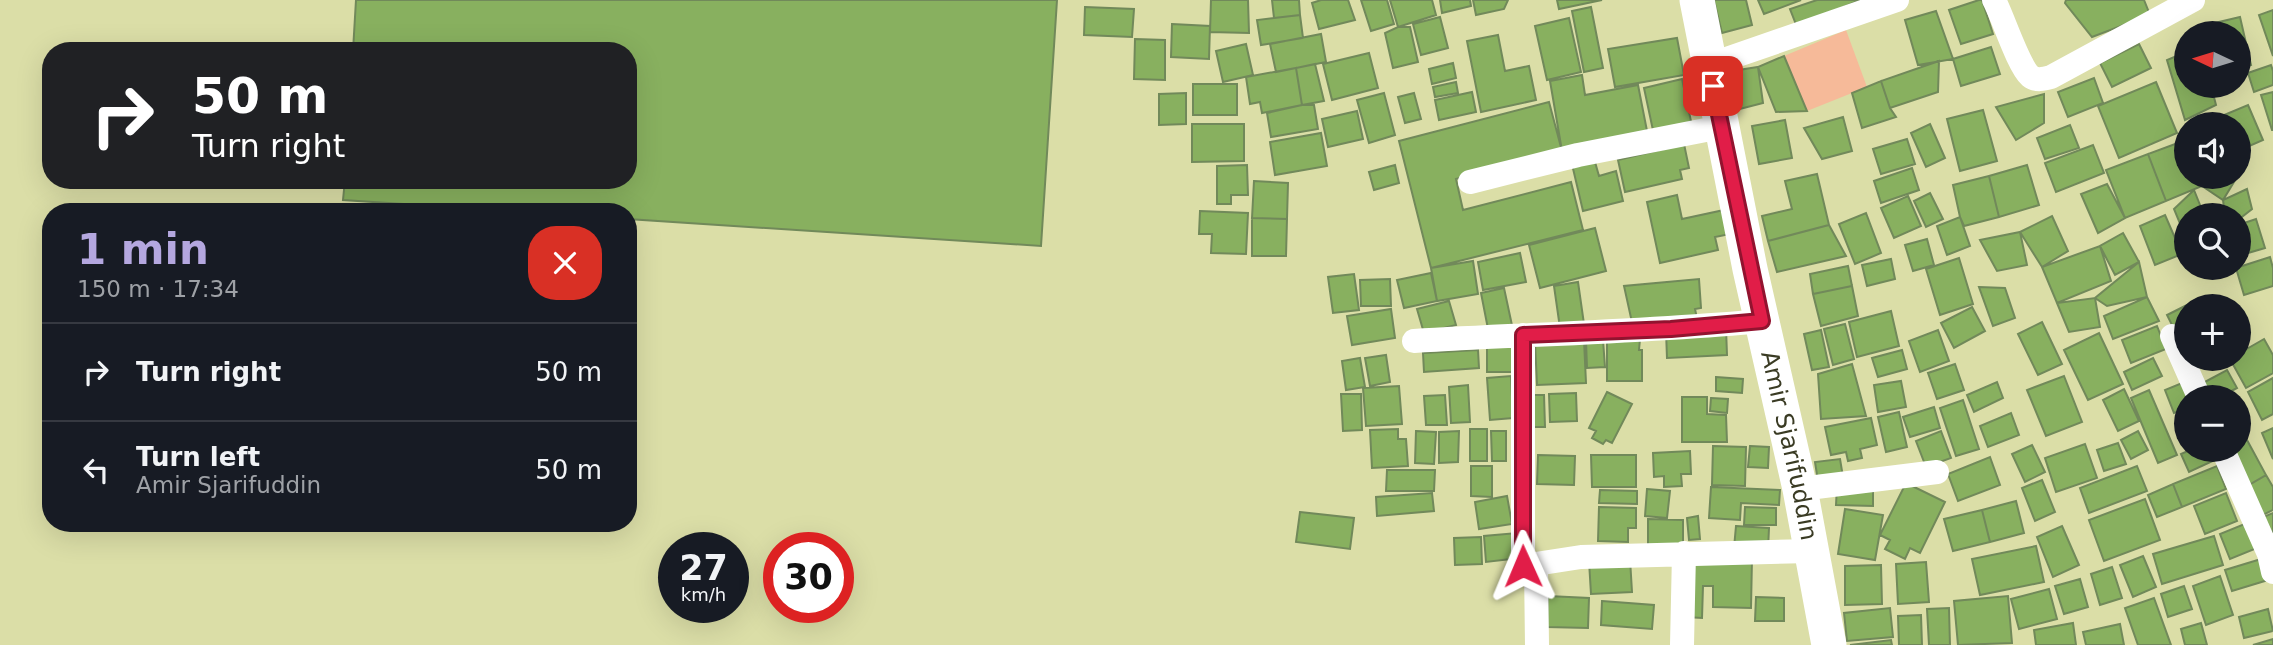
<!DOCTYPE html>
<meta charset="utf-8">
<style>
:root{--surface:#171b24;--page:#242831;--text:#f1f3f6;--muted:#9ea1a6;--line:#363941;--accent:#b4a7df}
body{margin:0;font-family:"DejaVu Sans",sans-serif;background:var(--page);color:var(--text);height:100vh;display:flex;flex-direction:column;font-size:26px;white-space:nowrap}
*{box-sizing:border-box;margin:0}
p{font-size:23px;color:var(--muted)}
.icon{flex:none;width:38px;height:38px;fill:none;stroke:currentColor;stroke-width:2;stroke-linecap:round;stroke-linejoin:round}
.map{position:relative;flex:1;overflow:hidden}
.drawer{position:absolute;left:42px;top:203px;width:595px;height:329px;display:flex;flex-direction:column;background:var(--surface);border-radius:28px;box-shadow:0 7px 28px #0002}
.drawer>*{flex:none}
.guide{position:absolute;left:42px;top:42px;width:595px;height:147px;border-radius:28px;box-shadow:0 7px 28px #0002;background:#202124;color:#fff;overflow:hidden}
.needle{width:46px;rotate:274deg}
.buttons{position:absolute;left:2174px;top:21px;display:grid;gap:14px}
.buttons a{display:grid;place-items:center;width:77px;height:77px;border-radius:50%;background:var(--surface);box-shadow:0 7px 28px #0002;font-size:35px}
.speed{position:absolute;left:658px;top:532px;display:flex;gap:14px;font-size:35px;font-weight:700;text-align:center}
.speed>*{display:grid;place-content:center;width:91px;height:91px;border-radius:50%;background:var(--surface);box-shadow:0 7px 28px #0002;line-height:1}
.speed small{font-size:18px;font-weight:400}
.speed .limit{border:10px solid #d22;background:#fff;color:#111}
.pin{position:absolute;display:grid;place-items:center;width:60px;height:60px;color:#fff;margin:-30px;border-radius:14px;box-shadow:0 4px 10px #0006}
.me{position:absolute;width:77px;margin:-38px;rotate:359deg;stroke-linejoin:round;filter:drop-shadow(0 0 5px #0008)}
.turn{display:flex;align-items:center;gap:24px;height:147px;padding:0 35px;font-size:32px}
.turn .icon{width:91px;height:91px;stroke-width:2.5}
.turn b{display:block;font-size:49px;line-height:60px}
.round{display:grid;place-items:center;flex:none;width:74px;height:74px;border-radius:28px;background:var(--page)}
.headline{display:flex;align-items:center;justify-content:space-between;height:119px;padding:0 35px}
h1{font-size:42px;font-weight:700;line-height:52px;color:var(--accent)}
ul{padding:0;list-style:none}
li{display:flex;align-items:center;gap:21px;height:98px;padding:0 35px;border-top:2px solid var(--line)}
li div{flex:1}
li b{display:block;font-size:26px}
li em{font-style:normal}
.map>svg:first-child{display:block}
.green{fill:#f6ba99}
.building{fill:#88b05f;stroke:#71895a;stroke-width:2}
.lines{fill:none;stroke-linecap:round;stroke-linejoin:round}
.street{stroke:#fff;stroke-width:24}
.secondary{stroke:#fff;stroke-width:35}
.route-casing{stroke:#92132f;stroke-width:18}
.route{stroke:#e11d48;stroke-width:12}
.labels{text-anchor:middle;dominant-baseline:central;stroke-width:6;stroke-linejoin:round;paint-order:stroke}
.street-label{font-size:24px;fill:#3a3b24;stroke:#fbfde1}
</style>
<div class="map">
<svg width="2273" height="645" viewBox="0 0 2273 645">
<rect width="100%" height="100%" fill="#dbdea7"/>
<path class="green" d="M1846 30 1867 87 1807 111 1784 56Z"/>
<path class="building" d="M356 0H1057L1041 246 628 219V212H524L343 200 345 180H628V51H353Z
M1211 0H1248L1249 33 1210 32Z
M1272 0H1299L1300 15 1274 18Z
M1321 0H1348L1355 20 1319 29 1312 3Z
M1361 0H1387L1394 24 1371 31Z
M1390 0H1432L1436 15 1398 27Z
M1440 0H1470L1471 6 1442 13Z
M1473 0H1508L1504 9 1476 15Z
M1557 0H1602L1559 9Z
M1714 0H1746L1752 25 1722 33Z
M1758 0H1801L1764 14Z
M1817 0H1860L1797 27 1790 9Z
M1979 0H1982L1993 34 1961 44 1949 10Z
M2066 0H2144L2150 15 2092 37 2065 3Z
M1085 7 1134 9 1132 37 1084 35Z
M1591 7 1603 68 1584 72 1572 11Z
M2273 10V56L2259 15Z
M1936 11 1953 59 1918 65 1905 20Z
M1300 15 1303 38 1261 45 1257 20Z
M1440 17 1448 48 1421 55 1413 24Z
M2240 17 2251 65 2238 68V33H2208L2206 25Z
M1569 18 1581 72 1547 80 1535 26Z
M1172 24 1210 26 1209 59 1171 57Z
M1398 27H1410L1418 62 1393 68 1385 33Z
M1321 34 1326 62 1276 72 1270 44Z
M1498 35 1505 71 1529 66 1536 100 1481 112 1467 41Z
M1677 38 1684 75 1615 87 1608 49Z
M1135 39 1165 40V80L1134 79Z
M1246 44 1253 75 1223 82 1216 51Z
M2139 44 2151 68 2112 87 2100 63Z
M1991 47 2000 74 1961 86 1953 59Z
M2186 52V86H2211L2216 105 2185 120 2167 60Z
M1369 53 1378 88 1332 100 1323 64Z
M1784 56 1807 111 1776 112 1758 67Z
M1939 61 1938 92 1890 108 1881 81Z
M1453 63 1456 78 1432 84 1429 69Z
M1315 64 1324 101 1302 105 1296 68Z
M2271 65 2273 71V85L2254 92 2248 73Z
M1758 67 1763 103 1728 112 1719 73Z
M1296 68 1302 105 1262 113 1260 102 1250 104 1246 77Z
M1582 75 1585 95 1638 85 1648 136 1562 151 1550 81Z
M2094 78 2103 103 2068 117 2058 92Z
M1682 79 1692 126 1654 135 1644 88Z
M1881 81 1890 108 1896 117 1862 128 1852 93Z
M1456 82 1458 93 1435 97 1433 87Z
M2156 82 2177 133 2119 158 2098 106Z
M1193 84H1237V115H1193Z
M1472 92 1476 112 1439 120 1435 100Z
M2273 92V130H2272L2261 95Z
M1186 93V124L1159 125V94Z
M1384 93 1395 135 1369 143 1357 100Z
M1414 93 1421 119 1405 123 1398 97Z
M2044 94V123L2016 140 1996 107Z
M1549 102 1562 151 1456 179 1463 210 1571 182 1583 230 1431 268 1399 141Z
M1302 105H1314L1318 129 1271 137 1267 113Z
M2248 105 2263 140 2238 151V124H2221L2217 118Z
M1983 110 1997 161 1960 171 1947 119Z
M1357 111 1363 139 1328 147 1322 119Z
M1843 117 1852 151 1822 159 1804 128Z
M1785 120 1792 158 1759 164 1752 126Z
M1192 124H1244V161L1192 162Z
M1930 124 1945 158 1926 167 1911 133Z
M2070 125 2079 148 2045 159 2037 138Z
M1321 133 1327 166 1275 175 1270 142Z
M1907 139 1915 164 1881 174 1873 149Z
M2186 140V177H2198L2202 186 2166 201 2148 154Z
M1684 144 1689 168 1680 170 1682 179 1625 192 1618 160Z
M2093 145 2104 173 2056 192 2045 163Z
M2148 154 2166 201 2125 218 2106 170Z
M1593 155 1599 176 1616 171 1623 201 1583 211 1571 160Z
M1247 165 1248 195H1231V204H1217V166Z
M1395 165 1399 183 1374 190 1369 172Z
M2027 165 2039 205 1999 217 1989 176Z
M1912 168 1919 190 1881 203 1874 181Z
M1817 174 1829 225 1768 241 1762 216 1792 209 1785 181Z
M1989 176 1999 217 1964 226 1960 217 1953 185Z
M2207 177H2237L2223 200 2202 186Z
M1254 181 1288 183 1287 219 1252 218Z
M2107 184 2125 218 2098 233 2081 194Z
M2247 189 2252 209 2238 220V215H2225L2223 200Z
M2194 190 2204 215H2186V238L2174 209Z
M1930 193 1943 219 1926 227 1914 201Z
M1677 195 1682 219 1724 210 1730 234 1715 237 1718 250 1660 263 1647 202Z
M1908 196 1921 226 1894 238 1881 208Z
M1200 211 1248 213 1246 254 1211 253 1212 234H1199Z
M1866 213 1881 253 1855 264 1839 224Z
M2165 215 2182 254 2155 265 2140 226Z
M2052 216 2068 251 2042 267 2020 232Z
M1960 217 1970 246 1947 255 1937 226Z
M1252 218 1287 219 1286 256H1252Z
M2256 219 2265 248 2238 256V225Z
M1829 225 1846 256 1777 272 1768 241Z
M1595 228 1606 271 1540 288 1529 245Z
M2020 232 2027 265 1997 271 1980 240Z
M2123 233 2139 262 2115 275 2100 246Z
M1927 239 1934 265 1913 271 1905 245Z
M2100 246 2111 281 2057 303 2042 267Z
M1520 253 1526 282 1483 290 1478 262Z
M2270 257 2273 268V286L2244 295 2236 268Z
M1959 258 1973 304 1940 315 1926 269Z
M1891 259 1895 279 1867 286 1862 265Z
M1473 261 1478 294 1437 301 1431 268Z
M2139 262 2147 297 2107 306 2095 298Z
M1848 266 1852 286 1813 294 1810 274Z
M1431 273 1437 301 1404 308 1397 280Z
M1354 274 1359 310 1333 313 1328 277Z
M1390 279 1391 306H1361L1360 280Z
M1699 279 1701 308 1695 309 1698 323 1633 327 1624 286Z
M1578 282 1584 324 1560 328 1554 286Z
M1852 286 1858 316 1821 326 1813 294Z
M1979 287 2005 288 2015 318 1993 326Z
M1504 288 1513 330 1489 334 1481 293Z
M2147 297 2159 321 2113 339 2104 316Z
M2095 298 2100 327 2069 332 2057 303Z
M1449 301 1456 325 1424 333 1417 309Z
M2195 301 2197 306H2186V328L2176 333 2167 315Z
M1972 307 1985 331 1954 348 1941 323Z
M1391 309 1395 338 1352 345 1347 316Z
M1891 311 1899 346 1857 357 1849 322Z
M2042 322 2062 364 2038 375 2018 334Z
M1845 324 1854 359 1833 365 1824 329Z
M2157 326 2166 349 2131 363 2122 340Z
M1726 328 1727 355 1667 358 1666 331Z
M1821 330 1829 367 1812 370 1804 334Z
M1938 330 1949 361 1920 372 1909 341Z
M2099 333 2123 384 2088 400 2064 350Z
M1607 339H1640L1639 350H1642V381H1607Z
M2264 339 2273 355V373L2246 388 2230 359H2238V354Z
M1584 340 1586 383 1537 385 1535 342Z
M1603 340 1605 367 1587 368 1586 341Z
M1487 347H1516L1512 372H1487Z
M1478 350 1479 368 1424 372 1423 353Z
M1902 350 1907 369 1878 377 1872 358Z
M1386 355 1390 382 1370 386 1365 358Z
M1360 358 1365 387 1346 390 1342 361Z
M2153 358 2162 376 2132 390 2124 372Z
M1852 364 1866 416 1821 419 1818 374Z
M1955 364 1964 390 1937 399 1928 373Z
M2227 370 2237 388 2220 397H2208L2201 384Z
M1511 376 1513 418 1490 420 1487 378Z
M2064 376 2082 422 2046 436 2027 390Z
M1716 377 1743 379 1742 393 1716 391Z
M2273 378V414L2262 420 2248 392Z
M1901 381 1906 407 1878 412 1874 385Z
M2187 381 2186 408 2174 413 2165 390Z
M1997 382 2003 398 1974 412 1967 395Z
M1468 385 1470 422 1451 423 1449 387Z
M1399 386 1402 424 1366 426 1363 388Z
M2124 389 2139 421 2118 431 2103 400Z
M2149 390 2177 455 2158 463 2131 398Z
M1607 392 1632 404 1612 443 1606 440 1603 444 1592 438 1596 431 1589 428Z
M1576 393 1577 421 1550 422 1549 394Z
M1341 394H1361L1362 430 1343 431Z
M1445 395 1447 425H1426L1424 396Z
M1531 395H1544L1545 427H1532Z
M1682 397H1707V414L1726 415 1727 442H1682Z
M1711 398 1728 399 1727 413 1710 411Z
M1963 400 1979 449 1956 456 1940 408Z
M1934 407 1940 428 1910 437 1903 417Z
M1899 412 1907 447 1886 452 1878 417Z
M2011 413 2019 435 1988 447 1980 426Z
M1871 418 1877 445 1860 449 1862 458 1848 461 1846 452 1831 455 1825 427Z
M2273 428V459L2262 433Z
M1398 429V439H1406L1408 466 1372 468 1370 430Z
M1470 429H1487V461H1470Z
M1416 431 1436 432 1434 464 1415 463Z
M1459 431 1458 462 1439 463V432Z
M1491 431H1506V461H1492Z
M1941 431 1951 458 1926 467 1916 441Z
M2138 431 2148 450 2131 459 2121 440Z
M2247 440 2266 475 2247 486 2230 450H2238V445Z
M2118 443 2126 464 2104 471 2097 450Z
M2085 444 2097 478 2056 492 2045 458Z
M2032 445 2045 472 2025 482 2012 454Z
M1713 446 1746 447 1745 486 1712 485Z
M1750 446 1769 447 1768 468 1748 467Z
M2190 450H2213L2217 459 2189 472 2181 454Z
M1690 451 1691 474H1681L1682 486 1664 487V476L1654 477 1653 453Z
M1538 455 1575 456 1574 485 1537 484Z
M1591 455H1636V487H1592Z
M1990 457 2000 485 1958 501 1948 474Z
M1840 459 1843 477 1818 481 1815 462Z
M1471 466H1492V497L1471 496Z
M2137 466 2147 491 2089 513 2080 488Z
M2217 466 2226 489 2182 507 2173 484Z
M1387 470H1435L1434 491H1386Z
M2266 475 2273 487V510L2263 515 2247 486Z
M2042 480 2055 512 2035 521 2022 488Z
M1906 483 1945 502 1920 553 1910 548 1905 559 1885 549 1890 540 1880 535Z
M2173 484 2182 507 2157 517 2148 495Z
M1837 486 1873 487V506L1836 505Z
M1711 487 1780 490 1779 505 1741 503 1740 520 1709 518Z
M1647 489 1670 491 1667 518 1645 516Z
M1600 490 1637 491V504L1599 503Z
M1432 493 1434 511 1377 516 1376 497Z
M2226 493 2237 521 2205 534 2194 506Z
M1507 496 1512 524 1479 529 1475 502Z
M2145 499 2160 540 2104 561 2089 520Z
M2016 501 2024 533 1990 542 1982 510Z
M1599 507 1636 508V528H1628V542L1598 541Z
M1745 507 1776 508V525H1744Z
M1845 509 1883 515 1875 560 1838 554Z
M1982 510 1990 542 1953 551 1944 519Z
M1300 512 1354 518 1350 549 1296 542Z
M2273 513V532L2269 534 2261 518Z
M1698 516 1700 539 1689 540 1687 518Z
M1648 519 1683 520V551L1648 550Z
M2247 523 2257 548 2230 559 2220 534Z
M1736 526 1769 528 1768 550 1734 548Z
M2062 526 2079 565 2053 577 2037 537Z
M1517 533 1519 558 1486 562 1484 536Z
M2214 536 2223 565 2162 584 2153 554Z
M1481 537 1482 564 1455 565 1454 538Z
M2036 546 2044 582 1980 595 1972 559Z
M1688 556 1752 558 1751 608 1713 607V586H1703L1702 618 1686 617Z
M2143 556 2156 587 2133 597 2120 565Z
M1630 559 1632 592 1591 594 1589 561Z
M2261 559 2268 580 2232 591 2225 570Z
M1926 562 1929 602 1898 604 1896 564Z
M1881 565 1882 604 1845 605V566Z
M2112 567 2122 598 2100 605 2091 574Z
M2220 576 2233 615 2206 625 2193 586Z
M2080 579 2088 607 2064 614 2055 586Z
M2184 586 2192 609 2168 617 2161 594Z
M2049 589 2057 619 2019 629 2011 599Z
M1548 596 1589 598 1588 628 1547 627Z
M2008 596 2012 643 1958 645 1954 601Z
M1756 597 1784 598V621H1755Z
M2154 598 2171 645H2138L2125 608Z
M1602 601 1654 605 1652 629 1601 625Z
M1890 608 1893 637 1847 641 1844 613Z
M1949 608 1950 645H1929L1927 609Z
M2268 609 2273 631 2244 638 2239 617Z
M1921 615 1922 645H1899L1898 616Z
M2073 623 2076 645H2036L2034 630Z
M2201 623 2207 645H2185L2181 629Z
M2120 624 2124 645H2086L2083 632Z
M2273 639V645H2253Z
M1891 640 1892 645H1850Z"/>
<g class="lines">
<path class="street" d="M1994 0C2003 17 2018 65 2030 76 2036 81 2044 79 2051 77L2193 0
M1709 65 1897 0
M1470 182 1578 155 1721 127
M1523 335V566L1581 557 1811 551
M2172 336 2199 397
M1414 341C1530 334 1646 332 1762 321
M2223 450 2269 554 2273 572
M1800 489 1937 472
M1536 566 1537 645
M1682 645 1684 553"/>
<path class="secondary" id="s1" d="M1697 0 1750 269 1800 489 1829 645"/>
</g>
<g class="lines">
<defs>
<path id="route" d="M1523 566V335L1671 329 1762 321 1713 86"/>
</defs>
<use href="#route" class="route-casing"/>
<use href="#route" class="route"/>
</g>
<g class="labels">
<g class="street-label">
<text stroke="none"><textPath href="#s1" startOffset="455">Amir Sjarifuddin</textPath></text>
</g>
</g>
</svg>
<div class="buttons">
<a><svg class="needle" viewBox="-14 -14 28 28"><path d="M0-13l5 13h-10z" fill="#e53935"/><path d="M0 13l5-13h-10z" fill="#9ea1a6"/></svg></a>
<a><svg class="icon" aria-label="sound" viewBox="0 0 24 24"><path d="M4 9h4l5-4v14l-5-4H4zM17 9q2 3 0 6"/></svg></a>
<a><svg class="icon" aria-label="search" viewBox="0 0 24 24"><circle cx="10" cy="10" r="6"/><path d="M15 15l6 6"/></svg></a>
<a>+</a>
<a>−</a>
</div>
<div class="speed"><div>27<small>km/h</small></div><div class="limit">30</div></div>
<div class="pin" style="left:1713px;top:86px;background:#d93025"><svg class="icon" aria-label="arrive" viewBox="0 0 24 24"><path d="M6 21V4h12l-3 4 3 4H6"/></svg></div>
<svg class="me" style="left:1523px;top:566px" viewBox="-20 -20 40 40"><path d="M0-17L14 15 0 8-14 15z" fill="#e11d48" stroke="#fff" stroke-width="4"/></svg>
<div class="guide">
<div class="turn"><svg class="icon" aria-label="right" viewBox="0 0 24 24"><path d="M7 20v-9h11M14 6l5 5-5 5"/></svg><div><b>50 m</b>Turn right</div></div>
</div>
<section class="drawer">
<div class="headline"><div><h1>1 min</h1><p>150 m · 17:34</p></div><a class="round" style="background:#d93025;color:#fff"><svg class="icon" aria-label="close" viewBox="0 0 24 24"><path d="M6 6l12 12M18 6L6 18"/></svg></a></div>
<ul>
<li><svg class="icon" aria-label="right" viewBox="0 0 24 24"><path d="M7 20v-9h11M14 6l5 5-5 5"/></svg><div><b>Turn right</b></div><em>50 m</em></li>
<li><svg class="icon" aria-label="left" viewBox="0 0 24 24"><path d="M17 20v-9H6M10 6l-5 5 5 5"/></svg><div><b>Turn left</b><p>Amir Sjarifuddin</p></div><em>50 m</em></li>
</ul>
</section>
</div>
